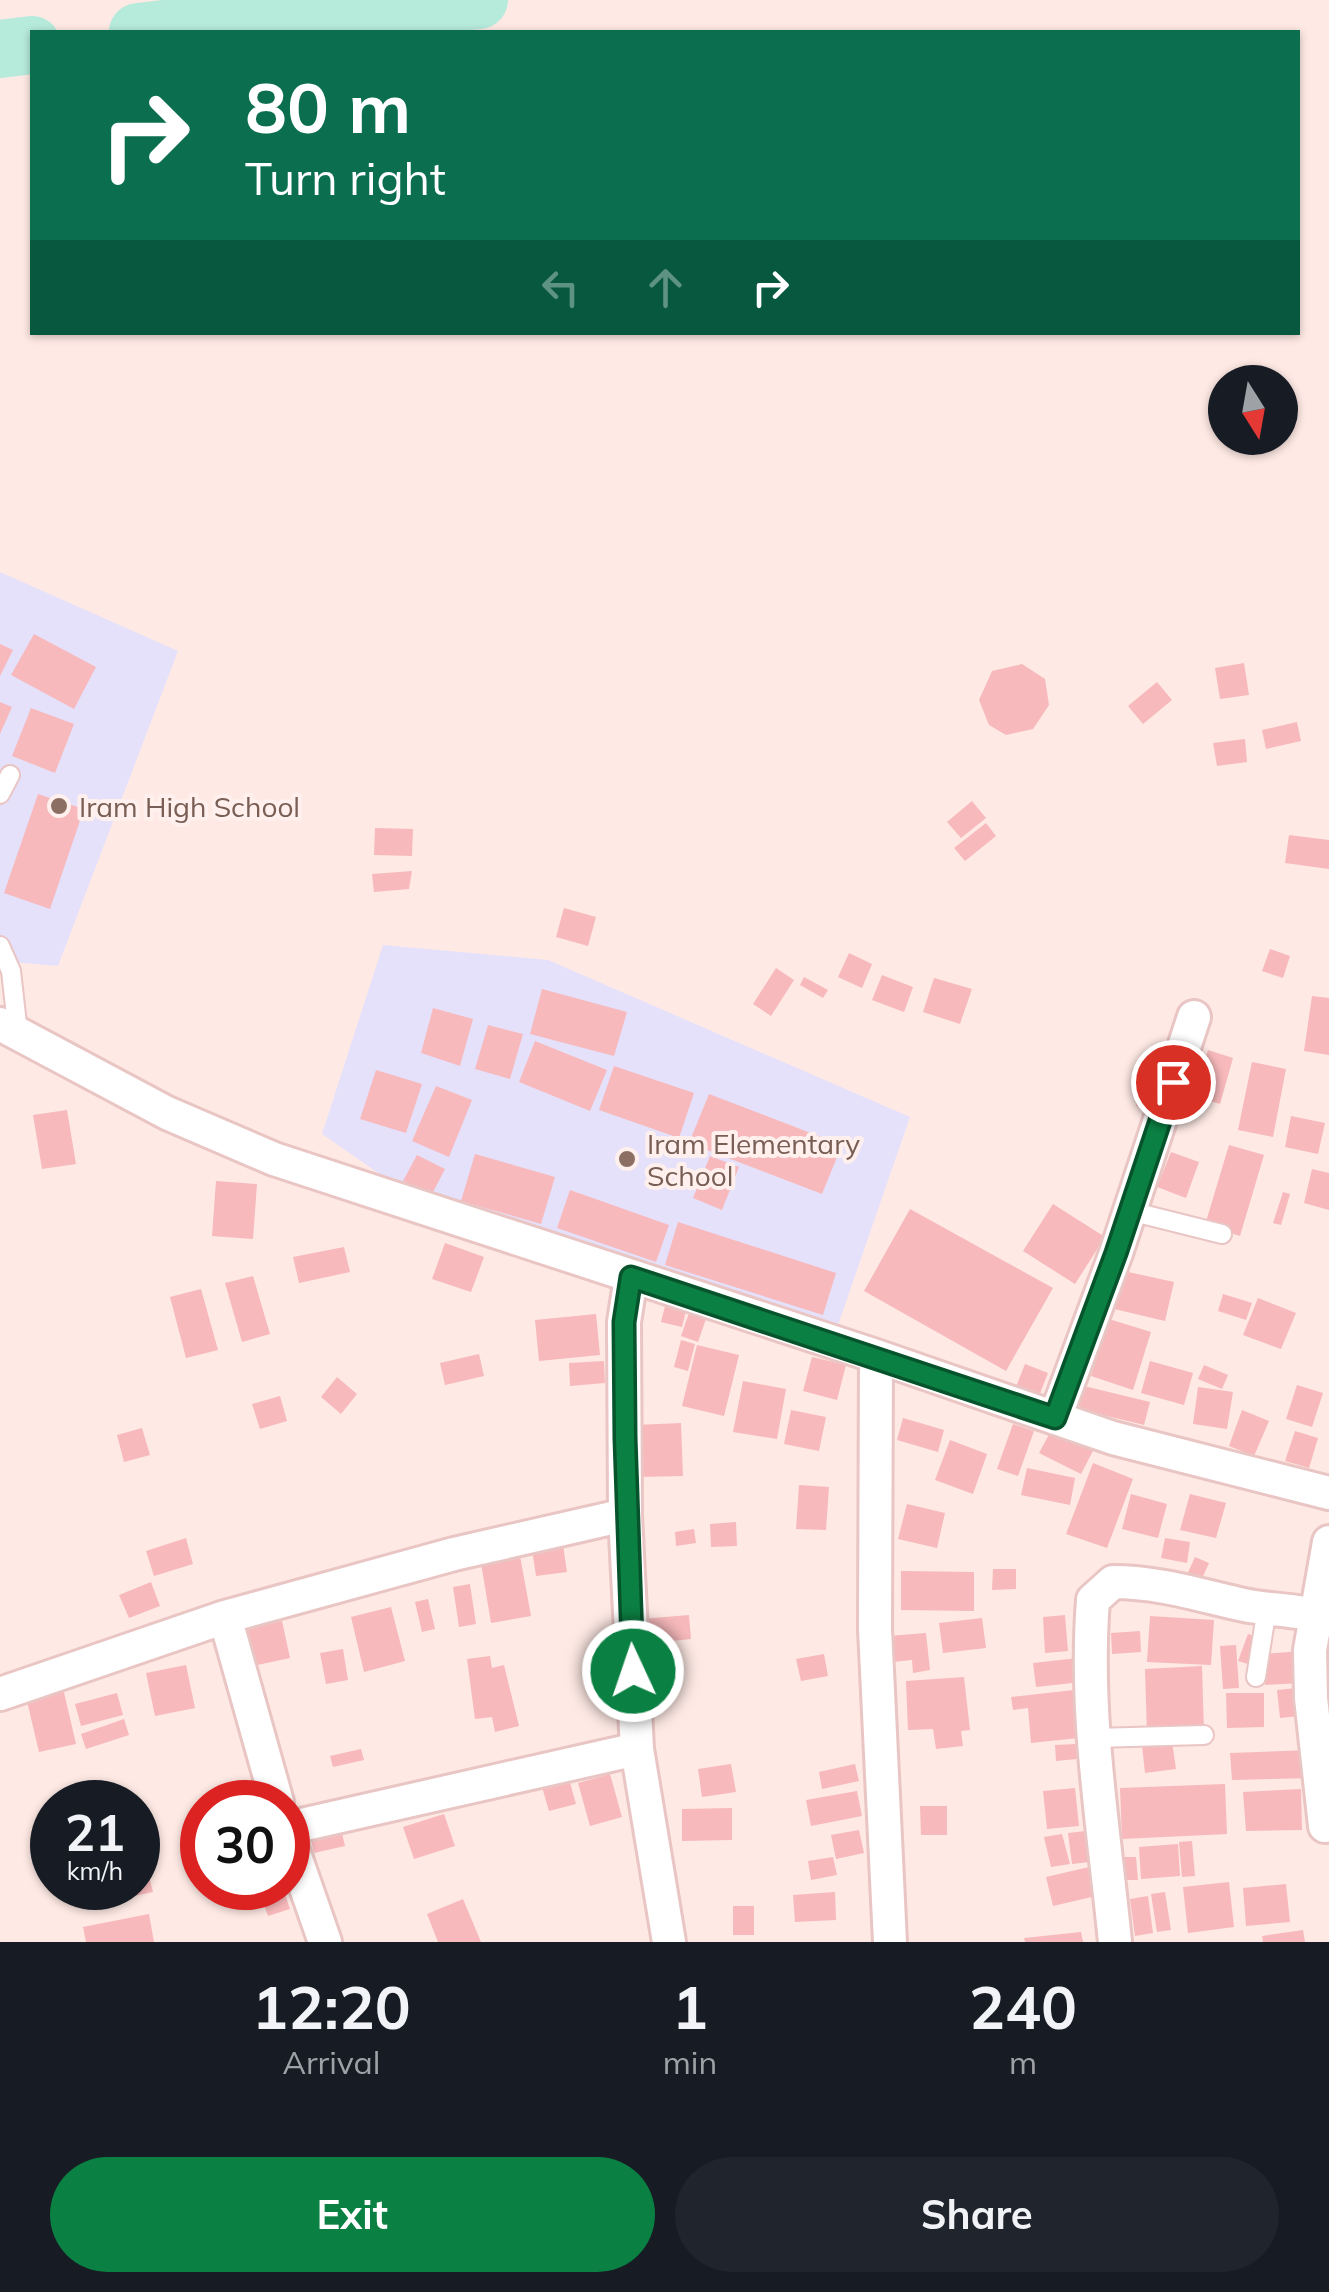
<!DOCTYPE html>
<style>
:root{--surface:#171b24;--page:#20242c;--text:#f1f3f6;--muted:#9ea1a6;--accent:#0b8043}
body{margin:0;font-family:Mulish,sans-serif;background:var(--page);color:var(--text);height:100vh;display:flex;flex-direction:column;font-size:38px;white-space:nowrap}
*{box-sizing:border-box;margin:0}
p{font-size:32px;color:var(--muted)}
.icon{flex:none;width:55px;height:55px;fill:none;stroke:currentColor;stroke-width:2;stroke-linecap:round;stroke-linejoin:round}
.map{position:relative;height:1942px;overflow:hidden}
.sheet{display:flex;flex-direction:column;background:var(--surface);flex:1}
.sheet>*{flex:none}
.banner{position:absolute;left:30px;top:30px;width:1270px;height:305px;border-radius:0px;box-shadow:0 2px 8px #0004;background:#0b6e4f;color:#fff;overflow:hidden}
.needle{width:65px;rotate:169deg}
.tools{position:absolute;left:1208px;top:365px;display:grid;gap:20px}
.tools a{display:grid;place-items:center;width:90px;height:90px;border-radius:50%;background:var(--surface);box-shadow:0 2px 8px #0004;font-size:50px}
.speed{position:absolute;left:30px;top:1780px;display:flex;gap:20px;font-size:50px;font-weight:700;text-align:center}
.speed>*{display:grid;place-content:center;width:130px;height:130px;border-radius:50%;background:var(--surface);box-shadow:0 2px 8px #0004;line-height:1}
.speed small{font-size:25px;font-weight:400}
.speed .limit{border:15px solid #d22;background:#fff;color:#111}
.pin{position:absolute;display:grid;place-items:center;width:85px;height:85px;color:#fff;margin:-42px;border:5px solid #fff;border-radius:50%;box-shadow:0 2px 10px #0007}
.me{position:absolute;width:110px;margin:-55px;rotate:357deg;stroke-linejoin:round;filter:drop-shadow(0 0 8px #0008)}
.turn{display:flex;align-items:center;gap:35px;height:210px;padding:0 50px;font-size:45px}
.turn .icon{width:130px;height:130px;stroke-width:2.5}
.turn b{display:block;font-size:70px;line-height:85px}
.lanes{display:flex;align-items:center;height:95px;padding:0 50px;background:#0003;justify-content:center;gap:50px;direction:ltr}
.lanes .off{opacity:.35}
.eta{display:flex;justify-content:space-evenly;align-items:center;height:170px;text-align:center}
.eta b{font-size:60px;font-weight:700;line-height:70px}
.action{display:flex;gap:20px;margin-top:auto;padding:20px 50px}
.action a{flex:1;height:115px;border-radius:60px;background:var(--accent);color:#fff;font-size:40px;font-weight:700;line-height:115px;text-align:center}
.action a+a{background:var(--page);color:var(--text)}
.map>svg:first-child{display:block}
.education{fill:#e6e1fb}
.lines{fill:none;stroke-linecap:round;stroke-linejoin:round}
.river{stroke:#b6eadb;stroke-width:58}
.building{fill:#f7b9bc}
.lane-casing{stroke:#e9c5c4;stroke-width:22}
.street-casing{stroke:#e9c5c4;stroke-width:38}
.lane{stroke:#fff;stroke-width:18}
.street{stroke:#fff;stroke-width:32}
.route-casing{stroke:#07532c;stroke-width:25}
.route{stroke:#0b8043;stroke-width:18}
.education-dot{fill:#8d6e63;stroke:#fff0ed;stroke-width:4}
.labels{text-anchor:middle;dominant-baseline:central;stroke-width:8;stroke-linejoin:round;paint-order:stroke}
.education-label{font-size:28px;fill:#785e54;stroke:#fff0ed;text-anchor:start}
</style>
<div class="map">
<svg width="1329" height="1942" viewBox="0 0 1329 1942">
<rect width="100%" height="100%" fill="#fee9e4"/>
<path class="education" d="M0 572 178 651 58 966 0 961Z
M383 945 548 960 910 1117 838 1325 735 1295 394 1184 322 1134Z"/>
<g class="lines">
<path class="river" d="M138 32 277 16 479 0
M0 49 32 45"/>
</g>
<path class="building" d="M34 634 96 667 74 709 11 675Z
M0 644 13 650 0 676Z
M1244 663 1249 695 1220 699 1215 668Z
M1022 664 1045 679 1049 705 1033 729 1006 735 989 725 979 700 992 671Z
M1157 682 1172 700 1143 724 1128 706Z
M0 702 12 707 0 734Z
M31 708 74 724 55 773 12 756Z
M1297 722 1301 741 1266 749 1262 730Z
M1245 739 1247 762 1217 766 1213 743Z
M38 794 84 809 50 909 4 893Z
M972 801 986 818 961 838 947 822Z
M986 823 996 836 965 861 954 848Z
M375 828 413 829 412 856 374 855Z
M1289 835 1329 840V869L1285 863Z
M412 871 409 889 374 892 372 874Z
M564 908 596 917 588 946 556 937Z
M1270 949 1290 956 1283 978 1262 971Z
M849 953 872 964 862 988 838 977Z
M776 968 794 980 771 1016 753 1004Z
M882 975 913 987 904 1012 872 1000Z
M804 977 828 990 823 998 800 985Z
M934 978 972 989 960 1024 923 1012Z
M542 989 627 1012 614 1056 530 1034Z
M1312 996 1329 998V1055L1304 1051Z
M433 1008 473 1019 460 1066 421 1053Z
M488 1025 523 1034 510 1079 475 1069Z
M535 1041 607 1070 590 1111 519 1082Z
M1208 1050 1233 1058 1220 1104 1194 1096Z
M1153 1052 1172 1058 1155 1112 1136 1106Z
M1252 1062 1286 1069 1273 1137 1238 1130Z
M614 1066 694 1093 679 1138 599 1110Z
M376 1070 422 1084 406 1133 360 1119Z
M436 1086 472 1100 449 1157 412 1141Z
M709 1094 842 1145 822 1194 689 1143Z
M67 1110 76 1164 42 1169 33 1115Z
M1291 1116 1325 1123 1318 1154 1285 1147Z
M1229 1145 1264 1155 1240 1236 1205 1225Z
M1171 1152 1199 1162 1186 1198 1157 1187Z
M475 1154 555 1177 541 1224 461 1201Z
M417 1155 445 1169 431 1196 403 1181Z
M710 1156 739 1167 722 1210 693 1198Z
M1312 1169 1329 1173V1210L1304 1203Z
M216 1181 257 1184 253 1239 212 1236Z
M570 1190 669 1225 656 1262 557 1228Z
M1283 1192 1290 1194 1281 1225 1273 1223Z
M1053 1204 1105 1237 1075 1284 1023 1251Z
M910 1209 1053 1288 1006 1371 864 1291Z
M678 1222 836 1273 823 1315 665 1265Z
M445 1243 484 1257 471 1292 432 1279Z
M344 1247 350 1272 299 1283 293 1257Z
M1119 1270 1174 1282 1165 1321 1110 1308Z
M253 1276 270 1334 242 1342 225 1283Z
M201 1289 218 1350 186 1358 170 1297Z
M1223 1294 1252 1303 1246 1320 1218 1311Z
M1258 1298 1296 1313 1281 1349 1243 1335Z
M665 1306 686 1311 682 1327 661 1322Z
M689 1313 706 1319 698 1342 681 1336Z
M596 1314 600 1355 539 1361 535 1320Z
M1109 1319 1151 1332 1133 1390 1091 1376Z
M681 1340 695 1344 688 1371 674 1367Z
M697 1345 739 1355 724 1416 682 1406Z
M479 1354 484 1376 445 1385 440 1363Z
M812 1357 846 1365 837 1400 803 1391Z
M604 1361 605 1383 570 1386 569 1363Z
M1150 1361 1193 1373 1184 1405 1141 1393Z
M1025 1364 1048 1373 1039 1396 1016 1387Z
M1204 1365 1228 1375 1222 1389 1198 1379Z
M337 1377 357 1394 341 1414 321 1397Z
M743 1381 786 1389 777 1439 733 1432Z
M1297 1385 1323 1393 1312 1427 1286 1419Z
M1084 1386 1150 1402 1144 1425 1079 1409Z
M1198 1387 1233 1392 1227 1429 1193 1424Z
M280 1396 287 1421 260 1429 252 1404Z
M791 1410 826 1417 819 1451 784 1444Z
M1242 1410 1269 1421 1254 1456 1229 1446Z
M903 1418 944 1430 938 1452 897 1440Z
M681 1423 683 1476 637 1477 635 1425Z
M1013 1424 1034 1431 1018 1476 997 1469Z
M142 1428 150 1455 124 1462 117 1435Z
M1052 1429 1094 1449 1081 1474 1039 1453Z
M1295 1431 1318 1438 1309 1468 1285 1461Z
M950 1440 987 1454 973 1494 935 1480Z
M1093 1463 1133 1479 1107 1548 1066 1534Z
M1027 1468 1075 1478 1070 1505 1021 1495Z
M799 1485 829 1487 826 1530 796 1529Z
M1131 1494 1167 1504 1158 1538 1122 1529Z
M1190 1494 1226 1503 1216 1538 1180 1530Z
M907 1504 945 1513 937 1548 898 1539Z
M736 1522 737 1546 711 1547 710 1524Z
M694 1529 696 1543 676 1546 675 1532Z
M186 1538 193 1564 154 1576 146 1551Z
M562 1538 567 1572 536 1576 531 1543Z
M1165 1538 1190 1542 1187 1563 1161 1558Z
M520 1556 531 1616 491 1623 481 1563Z
M1195 1557 1209 1563 1200 1583 1186 1577Z
M993 1569H1016V1589L992 1590Z
M901 1571 974 1572V1611L901 1610Z
M151 1582 160 1606 129 1618 119 1595Z
M470 1584 476 1624 459 1627 453 1587Z
M428 1599 435 1629 422 1632 415 1602Z
M391 1607 405 1661 364 1672 351 1617Z
M689 1615 691 1639 643 1644 641 1619Z
M1065 1615 1068 1651 1045 1653 1043 1617Z
M1150 1616 1214 1620 1211 1665 1147 1662Z
M982 1618 986 1648 943 1653 939 1623Z
M282 1621 290 1658 253 1666 245 1629Z
M1140 1631 1141 1652 1112 1654 1111 1633Z
M926 1633 930 1670 913 1673 912 1660 892 1662 889 1636Z
M1248 1634 1261 1638 1251 1665 1238 1661Z
M673 1644 675 1653 644 1657 643 1648Z
M1236 1645 1239 1688 1223 1689 1220 1646Z
M343 1649 348 1680 326 1684 320 1653Z
M1313 1650 1316 1682 1265 1685 1263 1654Z
M824 1654 828 1676 801 1681 796 1659Z
M490 1656 492 1668 504 1665 519 1726 495 1732 492 1717 475 1719 467 1659Z
M1078 1658 1081 1682 1036 1687 1033 1663Z
M186 1665 195 1708 155 1716 146 1673Z
M1202 1666 1204 1733 1147 1735 1145 1669Z
M964 1677 970 1730 961 1731 963 1746 936 1749 933 1729 908 1730 906 1681Z
M1307 1687 1310 1715 1280 1718 1277 1690Z
M63 1688 76 1744 39 1752 26 1697Z
M1083 1689 1088 1737 1031 1743 1028 1708 1013 1710 1011 1697Z
M117 1693 123 1715 81 1726 75 1704Z
M1226 1693H1264V1727L1227 1728Z
M124 1719 129 1735 86 1749 81 1734Z
M1172 1741 1176 1769 1145 1773 1142 1745Z
M1076 1744 1077 1759 1056 1761 1055 1745Z
M361 1749 364 1760 333 1767 330 1756Z
M1312 1750 1313 1778 1232 1780 1230 1753Z
M731 1764 736 1792 702 1797 698 1769Z
M855 1764 859 1781 822 1789 819 1772Z
M567 1772 576 1804 549 1811 540 1780Z
M610 1774 622 1817 590 1826 578 1783Z
M1225 1784 1227 1834 1122 1839 1120 1788Z
M1075 1788 1079 1826 1047 1829 1043 1791Z
M1301 1789 1302 1830 1246 1831 1243 1792Z
M857 1791 862 1816 811 1826 806 1800Z
M920 1806H947V1835H921Z
M732 1808V1840L682 1841V1809Z
M444 1814 455 1846 414 1859 403 1827Z
M340 1825 345 1846 314 1853 309 1832Z
M859 1830 864 1853 836 1859 831 1835Z
M1095 1830 1098 1861 1072 1864 1068 1833Z
M1062 1834 1070 1864 1051 1867 1044 1837Z
M1192 1841 1195 1876 1182 1877 1179 1842Z
M1178 1844 1180 1876 1141 1879 1139 1847Z
M833 1857 837 1875 811 1880 808 1861Z
M1123 1857H1136L1138 1880H1125Z
M146 1864 153 1892 107 1902 104 1888H138V1866Z
M1102 1864 1109 1893 1053 1906 1046 1877Z
M1229 1882 1234 1927 1188 1933 1183 1887Z
M1286 1884 1290 1922 1246 1926 1243 1888Z
M258 1888H283L290 1909 268 1916Z
M835 1892 836 1920 795 1922 793 1895Z
M1165 1892 1171 1930 1157 1932 1151 1894Z
M1148 1896 1153 1933 1135 1936 1130 1899Z
M463 1899 481 1942H438L427 1914Z
M733 1906H754V1935H733Z
M149 1914 154 1942H86L83 1927Z
M1303 1930 1305 1942H1263L1262 1936Z
M1081 1932 1083 1942H1025L1024 1938Z"/>
<g class="lines">
<defs>
<path id="lane" d="M0 794 10 775
M0 946 11 971 18 1033
M1130 1211 1222 1234
M1256 1677 1267 1608
M1094 1738 1204 1735"/>
<path id="street" d="M0 1024 167 1113 274 1159 876 1356 1113 1438 1329 1493
M631 1277 624 1322 625 1515 637 1749 669 1942
M876 1356 875 1629 890 1942
M1055 1418 1116 1253 1194 1017
M225 1617 277 1802
M0 1694 225 1617 454 1554 625 1515
M1325 1826 1311 1698 1310 1650 1329 1542
M288 1828 637 1749
M288 1836 325 1942
M1115 1942C1104 1829 1084 1714 1093 1600L1113 1582C1159 1582 1199 1595 1244 1605 1272 1611 1302 1609 1329 1620"/>
</defs>
<use href="#lane" class="lane-casing"/>
<use href="#street" class="street-casing"/>
<use href="#lane" class="lane"/>
<use href="#street" class="street"/>
</g>
<g class="lines">
<defs>
<path id="route" d="M633 1671 625 1438 624 1322 631 1277 1055 1418 1116 1253 1173 1082"/>
</defs>
<use href="#route" class="route-casing"/>
<use href="#route" class="route"/>
</g>
<g class="education-dot">
<circle cx="59" cy="806" r="10"/>
<circle cx="627" cy="1159" r="10"/>
</g>
<g class="labels">
<g class="education-label">
<text x="79" y="806">Iram High School</text>
<text x="647" y="1143">Iram Elementary<tspan x="647" dy="32">School</tspan></text>
</g>
</g>
</svg>
<div class="tools">
<a><svg class="needle" viewBox="-14 -14 28 28"><path d="M0-13l5 13h-10z" fill="#e53935"/><path d="M0 13l5-13h-10z" fill="#9ea1a6"/></svg></a>
</div>
<div class="speed"><div>21<small>km/h</small></div><div class="limit">30</div></div>
<div class="pin" style="left:1173px;top:1082px;background:#d93025"><svg class="icon" aria-label="arrive" viewBox="0 0 24 24"><path d="M6 21V4h12l-3 4 3 4H6"/></svg></div>
<svg class="me" style="left:633px;top:1671px" viewBox="-20 -20 40 40"><circle r="17" fill="#0b8043" stroke="#fff" stroke-width="3"/><path d="M0-11L8 9 0 5-8 9z" fill="#fff"/></svg>
<div class="banner">
<div class="turn"><svg class="icon" aria-label="right" viewBox="0 0 24 24"><path d="M7 20v-9h11M14 6l5 5-5 5"/></svg><div><b>80 m</b>Turn right</div></div>
<div class="lanes"><svg class="icon off" aria-label="left" viewBox="0 0 24 24"><path d="M17 20v-9H6M10 6l-5 5 5 5"/></svg><svg class="icon off" aria-label="ahead" viewBox="0 0 24 24"><path d="M12 20V5M6 11l6-6 6 6"/></svg><svg class="icon" aria-label="right" viewBox="0 0 24 24"><path d="M7 20v-9h11M14 6l5 5-5 5"/></svg></div>
</div>
</div>
<section class="sheet">
<div class="eta">
<div><b>12:20</b><p>Arrival</p></div>
<div><b>1</b><p>min</p></div>
<div><b>240</b><p>m</p></div>
</div>
<div class="action"><a>Exit</a><a>Share</a></div>
</section>
